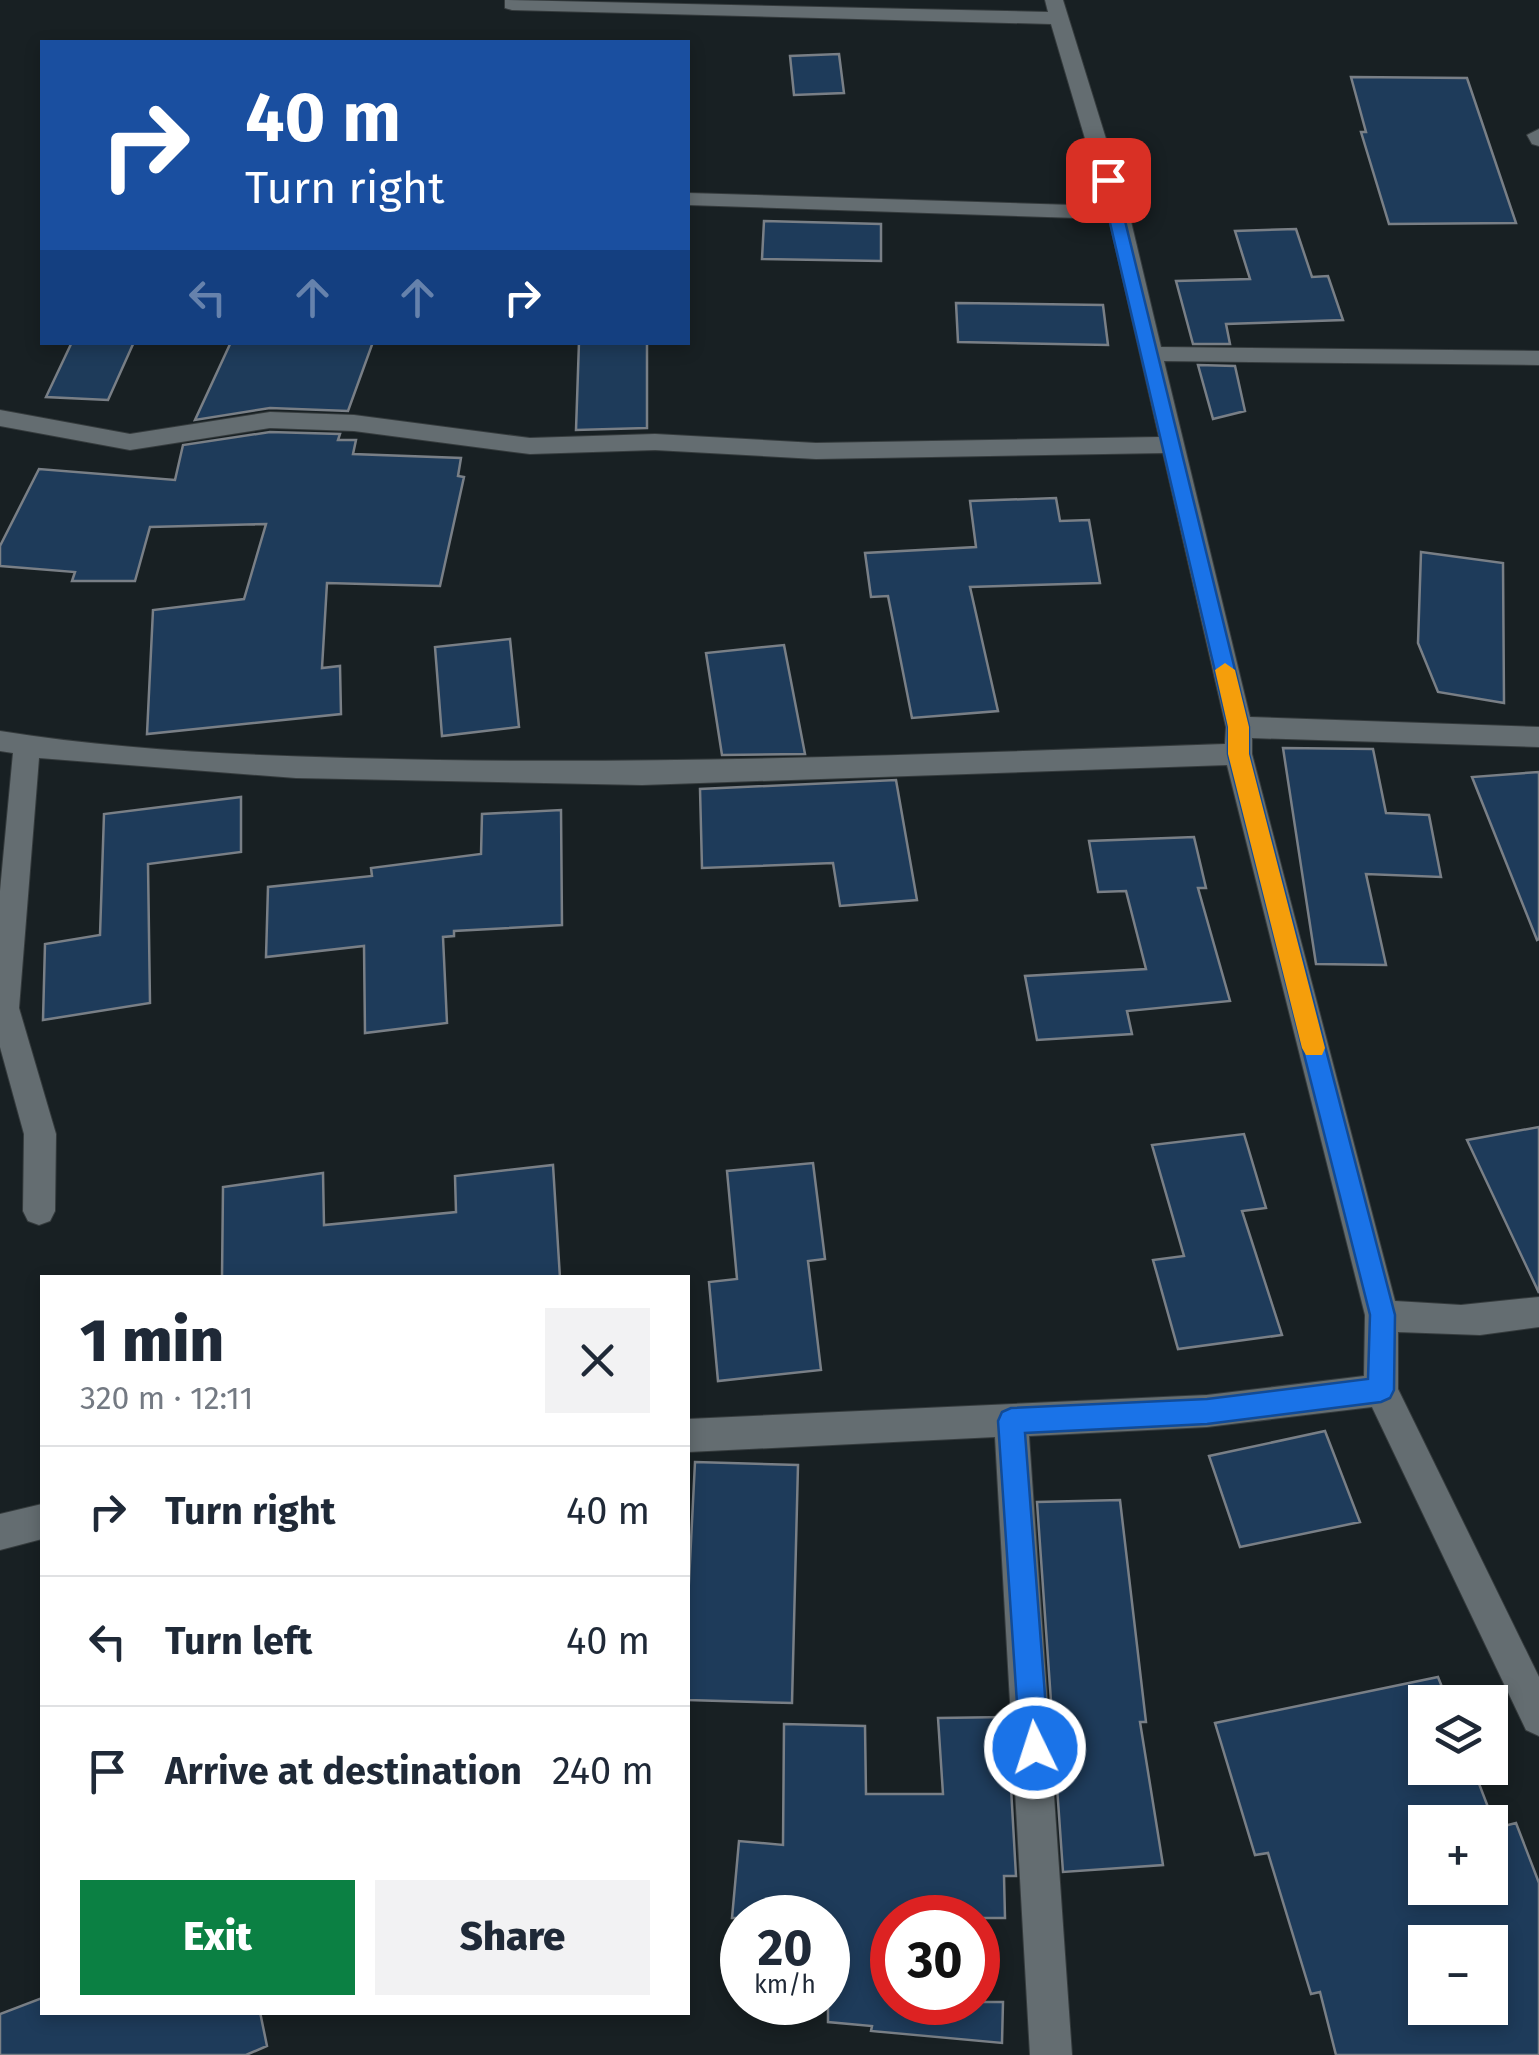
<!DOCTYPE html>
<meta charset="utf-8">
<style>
:root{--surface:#fff;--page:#f2f2f3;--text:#1f2937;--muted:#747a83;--line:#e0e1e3;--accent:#0b8043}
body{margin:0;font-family:"Fira Sans",sans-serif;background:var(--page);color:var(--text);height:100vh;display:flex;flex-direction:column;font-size:38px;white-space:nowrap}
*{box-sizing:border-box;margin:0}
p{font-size:32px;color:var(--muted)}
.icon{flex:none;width:55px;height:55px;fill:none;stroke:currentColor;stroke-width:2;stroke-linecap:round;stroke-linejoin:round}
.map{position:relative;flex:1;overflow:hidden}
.details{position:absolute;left:40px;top:1275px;width:650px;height:740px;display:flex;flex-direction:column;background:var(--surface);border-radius:0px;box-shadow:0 5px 15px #0003}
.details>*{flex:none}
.top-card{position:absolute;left:40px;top:40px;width:650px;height:305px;border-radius:0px;box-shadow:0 5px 15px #0003;background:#1a4fa0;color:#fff;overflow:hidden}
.controls{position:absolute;left:1408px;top:1685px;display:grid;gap:20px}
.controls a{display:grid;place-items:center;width:100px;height:100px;border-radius:0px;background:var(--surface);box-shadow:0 5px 15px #0003;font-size:50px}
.speed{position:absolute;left:720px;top:1895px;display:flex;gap:20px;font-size:50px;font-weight:700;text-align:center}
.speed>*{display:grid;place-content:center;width:130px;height:130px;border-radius:50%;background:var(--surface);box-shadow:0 5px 15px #0003;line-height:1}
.speed small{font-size:25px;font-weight:400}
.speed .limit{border:15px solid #d22;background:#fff;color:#111}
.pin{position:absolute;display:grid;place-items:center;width:85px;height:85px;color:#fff;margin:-42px;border-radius:20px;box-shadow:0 5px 15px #0006}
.me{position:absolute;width:110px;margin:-55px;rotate:356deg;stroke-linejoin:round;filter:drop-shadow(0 0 8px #0008)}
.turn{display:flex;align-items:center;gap:35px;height:210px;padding:0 40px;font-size:45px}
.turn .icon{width:130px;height:130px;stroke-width:2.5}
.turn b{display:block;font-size:70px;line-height:85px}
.lanes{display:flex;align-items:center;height:95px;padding:0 40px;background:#0003;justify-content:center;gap:50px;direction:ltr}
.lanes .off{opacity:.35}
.round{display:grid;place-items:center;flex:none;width:105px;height:105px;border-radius:0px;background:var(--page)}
.head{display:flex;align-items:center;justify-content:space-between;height:170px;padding:0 40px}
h1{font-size:60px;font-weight:800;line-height:75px}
.primary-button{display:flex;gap:20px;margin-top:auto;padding:20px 40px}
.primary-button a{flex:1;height:115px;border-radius:0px;background:var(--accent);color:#fff;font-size:40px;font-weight:800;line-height:115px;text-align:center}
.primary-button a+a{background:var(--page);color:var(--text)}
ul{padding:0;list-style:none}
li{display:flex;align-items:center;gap:30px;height:130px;padding:0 40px;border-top:2px solid var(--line)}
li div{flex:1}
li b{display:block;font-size:38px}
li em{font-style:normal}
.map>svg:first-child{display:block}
.building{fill:#1e3b5a;stroke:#797f86;stroke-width:2.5;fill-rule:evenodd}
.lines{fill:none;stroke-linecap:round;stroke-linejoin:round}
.street-casing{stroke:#353b3d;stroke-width:2}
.street{fill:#646d71;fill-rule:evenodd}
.route{fill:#1a73e8;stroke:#114b97;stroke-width:2.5}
.slow{fill:#f59e0b}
</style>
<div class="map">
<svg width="1539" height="2055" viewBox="0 0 1539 2055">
<rect width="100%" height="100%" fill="#182023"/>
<path class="building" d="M839 54 844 93 794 95 790 56Z
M1351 77 1467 78 1516 223 1389 224 1361 132H1366Z
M764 221 881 224V261L762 259Z
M1296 229 1312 277 1328 276 1343 320 1226 324 1230 344H1193L1176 281 1250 279 1235 231Z
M956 303 1103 305 1108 345 958 342Z
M72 342H134L108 400 46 397Z
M231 342H373L348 411 270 408 195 420Z
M579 342H647V428L576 430Z
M1198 365 1235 366 1245 411 1213 419Z
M270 432 340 434 338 440H356L353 454 461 458 458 476 464 477 440 586 327 583 322 668 340 666 341 714 147 734 153 610 244 599 266 524 150 527 135 581H72L75 572 0 566V546L39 469 175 480 183 445Z
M1056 498 1060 521 1089 520 1100 583 970 587 998 711 912 718 888 596 871 597 865 553 976 547 970 501Z
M1421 552 1503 563 1504 703 1438 692 1418 643Z
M510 639 519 727 442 736 435 647Z
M784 645 805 754 722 755 706 653Z
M1283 748 1373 749 1386 813 1429 815 1441 877 1366 874 1386 965 1316 964Z
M1539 772V939L1537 940 1472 777Z
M896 780 917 900 840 906 833 863 702 868 700 789Z
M241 797V852L148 864 150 1003 43 1020 45 944 100 935 104 814Z
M561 810 562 925 454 931V936L443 937 447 1023 365 1033 364 946 266 957 268 887 372 876 371 868 481 854 482 814Z
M1194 837 1206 888H1198L1230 1001 1127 1011 1132 1034 1037 1040 1025 976 1146 969 1126 891 1098 892 1089 841Z
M1539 1127V1293L1467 1140Z
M1244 1134 1266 1208 1242 1211 1282 1335 1178 1349 1153 1260 1184 1256 1152 1145Z
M813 1163 825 1259 808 1261 821 1370 718 1381 709 1282 737 1279 727 1171Z
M553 1165 560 1278H222L223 1187 323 1173 324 1225 456 1212 455 1176Z
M1325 1431 1360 1522 1240 1547 1209 1456Z
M695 1462 798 1465 792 1703 688 1700V1601Z
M1120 1500 1146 1722H1140L1163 1865 1063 1872 1037 1502Z
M1438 1677 1448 1702H1425V1768H1473L1496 1828 1516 1823 1539 1883V2055H1336L1320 1992 1311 1994 1268 1853 1255 1855 1215 1723ZM1425 1822H1490V1888H1425ZM1425 1942H1490V2008H1425Z
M1007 1717 1016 1876H1004L1005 1918H892V2002H1003L1002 2043 871 2031 872 2026 828 2022V1918H732L739 1841 783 1845 784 1724 865 1726 866 1794H943L938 1718Z
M42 1998V2012H260L267 2046 246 2055H0V2014Z"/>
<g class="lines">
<defs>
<path id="street" d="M505 0 1048 12 1045 0H1063L1129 213 1161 347 1539 351V365L1164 361 1250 717 1539 727V747L1252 738V754L1395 1301 1461 1305 1539 1297V1327L1480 1335 1398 1332V1389L1539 1677V1736L1526 1730 1372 1407 1207 1427 1029 1436 1072 2055H1030L995 1437 688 1452V1419L1207 1395 1364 1376 1365 1315 1227 765 642 785 296 778 39 758 19 1008 56 1134 55 1211 50 1221 39 1225 28 1221 23 1211 24 1134 0 1047V891L13 753 0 751V731C144 754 292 757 438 760 700 764 962 753 1225 744L1226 727 1163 453 816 459 655 450 530 454 354 431 270 428 130 450 0 426V410L130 434 270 412 354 415 530 438 655 434 816 443 1159 437 1109 219 688 205V193L1105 206 1051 24 512 10 505 8Z
M1539 129V146L1532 144 1527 135Z
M42 1504V1539L0 1550V1514Z"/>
</defs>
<use href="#street" class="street-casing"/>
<use href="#street" class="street"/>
</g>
<path class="route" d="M1108 175 1115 180 1249 727V754L1395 1315 1394 1390 1390 1398 1381 1402 1207 1424 1025 1433 1049 1748 1045 1758 1035 1763 1025 1758 1020 1748 998 1421 1002 1412 1011 1408 1207 1399 1368 1379 1370 1315 1228 754V727L1100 180Z"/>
<path class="slow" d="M1225 663 1235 670 1249 727V754L1325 1048 1322 1055H1306L1302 1048 1228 754V727L1215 670Z"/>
</svg>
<div class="controls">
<a><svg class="icon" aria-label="layers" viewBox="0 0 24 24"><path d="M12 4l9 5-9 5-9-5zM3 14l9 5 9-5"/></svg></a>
<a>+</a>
<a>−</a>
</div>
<div class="speed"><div>20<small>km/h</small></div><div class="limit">30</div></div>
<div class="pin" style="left:1108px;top:180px;background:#d93025"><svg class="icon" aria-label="arrive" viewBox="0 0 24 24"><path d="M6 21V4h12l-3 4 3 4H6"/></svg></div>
<svg class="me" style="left:1035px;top:1748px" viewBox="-20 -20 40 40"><circle r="17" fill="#1a73e8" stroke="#fff" stroke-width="3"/><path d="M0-11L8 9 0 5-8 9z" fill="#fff"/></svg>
<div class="top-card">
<div class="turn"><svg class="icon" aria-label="right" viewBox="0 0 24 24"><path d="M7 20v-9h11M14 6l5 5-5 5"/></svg><div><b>40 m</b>Turn right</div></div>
<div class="lanes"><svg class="icon off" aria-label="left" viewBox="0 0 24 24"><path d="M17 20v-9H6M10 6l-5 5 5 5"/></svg><svg class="icon off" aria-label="ahead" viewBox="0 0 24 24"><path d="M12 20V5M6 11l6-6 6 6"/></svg><svg class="icon off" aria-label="ahead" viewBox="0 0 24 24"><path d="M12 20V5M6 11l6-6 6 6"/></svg><svg class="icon" aria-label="right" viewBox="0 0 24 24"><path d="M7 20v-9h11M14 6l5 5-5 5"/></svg></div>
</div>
<section class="details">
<div class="head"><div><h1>1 min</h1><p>320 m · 12:11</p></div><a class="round"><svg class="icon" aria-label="close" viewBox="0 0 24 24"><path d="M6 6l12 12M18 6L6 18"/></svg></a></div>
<ul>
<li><svg class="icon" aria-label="right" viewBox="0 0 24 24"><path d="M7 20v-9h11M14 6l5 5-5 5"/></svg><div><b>Turn right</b></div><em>40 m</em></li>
<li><svg class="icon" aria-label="left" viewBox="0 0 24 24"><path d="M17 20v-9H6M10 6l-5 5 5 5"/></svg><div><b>Turn left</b></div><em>40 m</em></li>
<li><svg class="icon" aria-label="arrive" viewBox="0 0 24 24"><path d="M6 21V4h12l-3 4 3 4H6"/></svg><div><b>Arrive at destination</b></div><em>240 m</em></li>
</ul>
<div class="primary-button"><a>Exit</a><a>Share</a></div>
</section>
</div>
